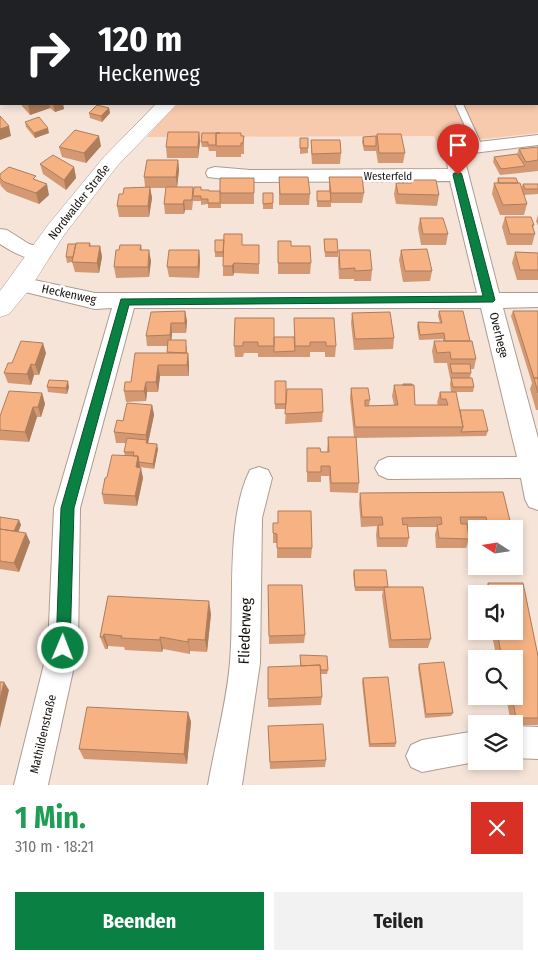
<!DOCTYPE html>
<html lang="de">
<meta charset="utf-8">
<style>
:root{--surface:#fff;--page:#f2f2f2;--text:#222;--muted:#767676;--accent:#0b8043}
body{margin:0;font-family:"Fira Sans Condensed",sans-serif;background:var(--page);color:var(--text);height:100vh;display:flex;flex-direction:column;font-size:19px;white-space:nowrap}
*{box-sizing:border-box;margin:0}
p{font-size:16px;color:var(--muted)}
.icon{flex:none;width:28px;height:28px;fill:none;stroke:currentColor;stroke-width:2;stroke-linecap:round;stroke-linejoin:round}
.map{position:relative;height:785px;overflow:hidden}
.side{display:flex;flex-direction:column;background:var(--surface);flex:1}
.side>*{flex:none}
.guide{position:absolute;left:0px;top:0px;width:539px;height:105px;box-shadow:0 2px 8px #0003;background:#202124;color:#fff;overflow:hidden}
.needle{width:32px;rotate:282deg}
.fabs{position:absolute;left:468px;top:520px;display:grid;gap:10px}
.fabs a{display:grid;place-items:center;width:55px;height:55px;border-radius:0px;background:var(--surface);box-shadow:0 2px 8px #0003;font-size:25px}
.pin{position:absolute;display:grid;place-items:center;width:42px;height:42px;color:#fff;margin:-51px -21px;border-radius:50% 50% 50% 0;rotate:-45deg;box-shadow:0 0 5px #0007}
.pin .icon{rotate:45deg}
.me{position:absolute;width:55px;margin:-28px;rotate:1deg;stroke-linejoin:round;filter:drop-shadow(0 0 4px #0008)}
.turn{display:flex;align-items:center;gap:18px;height:105px;padding:0 15px;font-size:22px}
.turn .icon{width:65px;height:65px;stroke-width:2.5}
.turn b{display:block;font-size:35px;line-height:42px}
.round{display:grid;place-items:center;flex:none;width:52px;height:52px;border-radius:0px;background:var(--page)}
.summary{display:flex;align-items:center;justify-content:space-between;height:85px;padding:0 15px}
h1{font-size:30px;font-weight:700;line-height:38px;color:#1e9e55}
.primary-button{display:flex;gap:10px;margin-top:auto;padding:10px 15px}
.primary-button a{flex:1;height:58px;border-radius:0px;background:var(--accent);color:#fff;font-size:20px;font-weight:700;line-height:58px;text-align:center}
.primary-button a+a{background:var(--page);color:var(--text)}
.map>svg:first-child{display:block}
.green{fill:#f8caad}
.lines{fill:none;stroke-linecap:round;stroke-linejoin:round}
.service-casing{stroke:#ad9c92;stroke-width:2}
.minor-casing{stroke:#ad9c92;stroke-width:2}
.tertiary-casing{stroke:#ad9c92;stroke-width:1}
.service{fill:#fff;fill-rule:evenodd}
.minor{fill:#fff;fill-rule:evenodd}
.tertiary{fill:#fff;fill-rule:evenodd}
.wall{fill:#d49972}
.shaded-wall{fill:#ad7d5c}
.building{fill:#f7b284;stroke:#ad7d5c}
.route{fill:#0b8043;stroke:#07532c}
.labels{text-anchor:middle;dominant-baseline:central;stroke-width:5;stroke-linejoin:round;paint-order:stroke}
.far-street-label{font-size:11px;fill:#17110d;stroke:#fff}
.street-label{font-size:12px;fill:#17110d;stroke:#fff}
.near-street-label{font-size:15px;fill:#17110d;stroke:#fff}
</style>
<div class="map">
<svg width="538" height="785" viewBox="0 0 538 785">
<rect width="100%" height="100%" fill="#f6e4d9"/>
<path class="green" d="M312 0H538V133L437 144 434 136 147 137 169 111 179 104H538V1Z"/>
<g class="lines">
<defs>
<path id="service" d="M413 0H419V1H413Z
M522 0H529V1H522Z
M455 104H463L482 146 481 148H475L474 146Z"/>
<path id="minor" d="M0 29H1V39H0Z
M538 135V145L473 153 467 155 465 161 499 293H538V307L503 308 538 438V510L529 507 525 499 521 478 388 479 379 475 375 468 379 461 388 457H517L481 308H134L80 508 78 648 48 785H14L48 648 54 508 112 308 95 309 13 289 9 284 13 279 20 277 95 293H477L450 181 250 182 208 177 206 173 208 169 215 167 250 170 448 169 447 161 453 148 470 143Z
M0 229 7 230 29 244 48 249 51 254 48 259C32 263 14 253 0 244Z
M259 467 268 470 272 478 262 518 260 663 242 785H208C215 745 227 701 230 662 235 605 225 520 250 470Z
M514 726 538 727V759L514 758Z
M476 731V761H480L422 772 411 767 406 756 411 745 422 740Z"/>
<path id="tertiary" d="M156 104H177L118 165 64 235 29 290 9 314 0 317V291L48 225 104 157Z"/>
</defs>
<use href="#service" class="service-casing"/>
<use href="#minor" class="minor-casing"/>
<use href="#tertiary" class="tertiary-casing"/>
<use href="#service" class="service"/>
<use href="#minor" class="minor"/>
<use href="#tertiary" class="tertiary"/>
</g>
<path class="wall" d="M21 104H63L64 109 55 112 50 108 30 115 22 106Z
M109 108 110 113 102 122 90 118 89 113Z
M25 122 49 133 35 138 26 127Z
M199 132 200 142 198 158H167L166 147Z
M220 133 244 136V154H241V157H216V151H209L208 147H202L201 142Z
M377 134 405 153 403 163H378L376 151H364L362 142 363 137 376 136Z
M300 138 308 148V153L300 154Z
M311 140 341 153 340 164H312L311 150Z
M101 146 86 163 62 157 59 147Z
M538 147V171L500 175 493 162 494 157 517 154 519 149Z
M178 160 179 170 177 187 193 192 202 190 209 191H220L254 178V204H221V208H208V204L201 205V201H193L192 210H185L184 214H165L164 204 166 188H150L152 198 149 217H119L117 206 123 194 145 187 144 177Z
M40 164 74 167 76 178 66 190 43 174Z
M0 174 38 181 49 195 39 204 7 192 1 186 0 183Z
M279 177 310 194 309 205H279Z
M329 177 364 193 362 203H331V207H317V191H329Z
M498 178 518 183 521 188 523 184H538V194L524 195 527 204 524 215H500L492 194 494 183H497Z
M411 180 439 195 437 206 396 204 394 194 396 183H411Z
M263 193H273V209H263Z
M538 215V226L536 221Z
M505 217 534 225 533 228 535 234 532 245H507L502 227Z
M420 218 448 234 446 245H421L418 228Z
M324 239 338 252V257H325Z
M278 241 291 246 311 263 310 274H278Z
M90 243 91 246H100L102 257 99 273 75 272 72 262 67 263 66 257 76 244Z
M141 245 142 250 151 261 149 277 116 278 114 267 119 250Z
M242 245H259V274L234 273 233 276H223V257H215V252Z
M199 250 200 261 199 278 169 277 167 267Z
M339 250 372 270 371 281H354V279H339L338 261Z
M401 250 432 271 430 281 403 282 399 260Z
M515 252 538 253V280H517L512 263Z
M185 311 187 321 186 333H172L171 340 187 346V353H188L189 364V376H160L158 392H147L146 401 126 402 124 391 131 382 167 353 168 346H147L146 336Z
M439 311 470 341 476 359 474 369H471V373L470 378 474 387 473 392H456L460 410 488 431 486 436 356 438 359 483 358 493 330 492 329 476H321V482H307V448L321 452H327L328 437H354L350 398 351 388 370 400 369 406 394 405 392 396 394 385H402L403 384 415 405H438L437 402 440 392H451L450 384 451 378H450L447 363H434L432 351 434 341H443V339L419 340 417 327 418 322 440 323 438 316Z
M513 311 538 312V410H536L530 389 532 383 511 316Z
M352 313 394 338 393 349 354 350 351 323Z
M235 318 274 337H294V318L336 346 335 357H325V352H310V357H258V353H244L243 357H235L234 346Z
M46 353 39 375H34L31 385 8 383 4 373 12 363Z
M275 381 287 394 323 412 322 422 285 424 286 409H275Z
M47 387H69L67 394 48 392Z
M42 393 45 404 41 417H37L29 442 0 440V416Z
M152 405 154 415 148 443 158 449 154 469 140 467 143 478 137 506 104 504 102 494 107 477 125 456 124 452 126 443H116L114 432 123 421Z
M503 492 512 529H483V526H467L469 539 466 548H436L435 534 437 527H408L409 538 407 547H377L376 535 377 526 361 527 359 503 360 493Z
M0 517 19 520 21 525 18 532 30 542 19 572 0 569Z
M273 523 312 548 311 558H277V543H273Z
M354 570 387 587 431 639 428 648H389L382 596 383 591H355L353 574Z
M488 583H523L538 656V725H514V724H511L506 696H514V659H497L491 631H514V594H484V592Z
M268 585 305 635 304 643 269 644Z
M108 596 211 614 207 652 190 651V654L163 649 162 652 125 650 124 647 108 646V649H105L100 637Z
M300 655 328 670 327 674H321L322 697 321 705 268 707V667L300 666Z
M419 664 453 713 451 716 425 718 418 668Z
M363 678 396 743 395 747H369L362 682Z
M188 712 191 722 187 764 84 759 79 749Z
M268 726 326 760 325 767 270 769Z"/>
<path class="shaded-wall" d="M0 20H1V30H0Z
M28 104H49L50 108 30 115Z
M53 104H63L64 109 55 112Z
M109 108 110 113 102 122 101 116Z
M9 126 11 136 0 140V129Z
M48 128 49 133 35 138 34 133Z
M199 132 200 142 198 158V147Z
M99 136 101 146 86 163 84 153Z
M178 160 179 170 177 188 176 177Z
M74 167 76 178 66 190 64 180Z
M47 184 49 195 39 204 36 193Z
M150 187 152 198 149 217 148 206Z
M184 200 185 210 184 214 183 204Z
M100 246 102 257 99 273 97 263Z
M149 250 151 261 149 277 148 267Z
M199 250 200 261 199 278 198 267Z
M234 263V273L233 276 232 266Z
M185 311 187 321 186 333 185 323Z
M171 323 172 333 171 346 170 335Z
M43 343 46 353 39 375 35 365Z
M188 353 189 364V376L187 365Z
M31 364 34 375 31 385 27 374Z
M158 365 160 376 158 392 156 382Z
M68 381 69 387 67 394 66 388Z
M146 382 147 392 146 401 144 391Z
M42 393 45 404 41 417 38 407Z
M152 405 154 415 147 448 146 435Z
M33 407 37 417 29 442 25 432Z
M157 444 158 449 154 469 153 464Z
M138 456 140 466 138 477 136 467Z
M141 468 143 478 137 506 135 496Z
M19 520 21 525 15 540 13 535Z
M26 533 30 542 19 572 14 563Z
M209 601 211 614 207 652 205 640Z
M104 634 108 646V649L103 637Z
M160 637 163 649 162 652 160 640Z
M188 639 190 651V654L188 642Z
M4 682 9 690 0 728V699Z
M188 712 191 722 187 764 184 754Z"/>
<path class="building" d="M167 0H187V1H168Z
M0 9H1V20H0Z
M97 105 109 108 101 116 89 113Z
M0 116 9 126 0 129Z
M39 117 48 128 34 133 25 122Z
M75 130 99 136 84 153 59 147Z
M168 132H199L198 147H166Z
M202 133H220H216V145H208V142H201Z
M216 133H241V136H244L243 143H241V146H216Z
M377 134H401L405 153H379Z
M376 136V146H364L363 137Z
M300 138H308V148H300Z
M311 140H340L341 153 312 154Z
M538 147V160L526 162 519 149Z
M517 154 525 166 501 169 494 157Z
M53 155 74 167 64 180 40 164Z
M147 160H178L176 177H144Z
M9 167 36 176 33 179 47 184 36 193 4 182 0 178V174Z
M279 177H308L310 194H280Z
M329 177H362L364 193H331Z
M220 178H254V193H220Z
M498 178H516L518 183H499Z
M411 180H436L439 195 398 194 396 183H412Z
M494 183H520L527 204 503 205Z
M523 184H538V189H525Z
M150 187 148 206H117L119 194H123L124 188Z
M166 187H193L192 200H184L183 204H164Z
M194 187H201V190H209V191H220V203H208V199H201V196H193Z
M317 191H330L331 201H317Z
M263 193H273V203L263 204Z
M505 217H531L534 225H532L535 234H510Z
M420 218H443L448 234H423Z
M224 234H242V245H259V264L234 263 232 266H223Z
M324 239H337L338 252H325Z
M215 240H224L223 252H215Z
M278 241H291V246H310L311 263H278Z
M76 243H90L89 246H100L97 263 72 262Z
M68 244H76L73 257H66Z
M120 245H141L140 250H149L148 267H114L116 250H119Z
M427 249 432 271H405L401 250Z
M169 250H199L198 267H167Z
M339 250H370L372 270 355 271V268L340 269Z
M515 252 538 253V270H520Z
M185 311V323H171L170 335 146 336 151 312Z
M439 311H463L470 341H445L444 333 420 335 418 322 442 323Z
M513 311H538V378H534Z
M390 312 394 338 355 339 352 313Z
M235 318H274V346H258V342H243V346H234Z
M294 318H334L336 346H326V342H310V346H295Z
M274 337H294L295 351 274 352Z
M168 340H186V353L167 352Z
M21 341 43 343 35 365 31 364 27 374 4 373 8 363H12Z
M434 341H472L476 359H451L450 352 437 353Z
M135 353H188L187 365H158L156 382H146L144 391H124L125 382H131Z
M450 364H470L471 373H452Z
M451 378H472L474 387H453Z
M534 378H538V393Z
M49 380 68 381 66 388 47 387Z
M275 381H286V404H275Z
M403 384H412V385H403Z
M394 385H414L415 405H448L446 399H441L440 392H456L463 427H355L351 388H368L370 400H365V406L398 405Z
M287 389H322L323 412 285 414Z
M9 391 42 393 38 407H33L25 432 0 430V416Z
M127 403 152 405 146 435 114 432 117 420 123 421Z
M460 410H483L488 431 461 432 463 427Z
M328 437H356L359 483H331L330 466H321V472H307V448H320L321 452H329Z
M127 438 147 440 146 443 157 444 153 464 139 462 138 456H133L134 452H124Z
M112 455 138 456 136 467 141 468 135 496 102 494 105 478 107 477Z
M503 492 512 529H489L486 517H460L461 524H467L469 539 439 538 437 525 442 524 441 517 402 518 403 525 407 524 409 538H379L378 525H383L382 517H362L360 493Z
M278 511H311L312 548H277V534L273 533V523H278Z
M0 517 19 520 14 531 0 529Z
M0 529 26 533 14 563 0 561Z
M514 537 517 549H514Z
M354 570H386L388 587H355Z
M488 583H523L538 656V718H516L512 696H514V659H502L497 631H514V594H490Z
M268 585H302L305 635 269 636Z
M384 587H423L431 639 391 640Z
M108 596 209 601 205 640 188 639V642L160 637V640L121 638 122 636 104 634 103 637H100Z
M300 655 327 656 328 670H321L320 665 301 666Z
M444 662 453 713 426 714 419 664Z
M320 665 322 697 268 699V667Z
M388 677 396 743 370 744 363 678Z
M0 682H4L0 699Z
M87 707 188 712 184 754 79 749Z
M323 724 326 760 270 762 268 726Z"/>
<path class="route" d="M454 173H461L462 175 495 300 493 302 129 305 74 508 70 648 68 652 63 654 58 652 56 648 61 508 121 299 483 296 453 175Z"/>
<g class="labels">
<g class="far-street-label">
<text x="388" y="176">Westerfeld</text>
</g>
<g class="street-label">
<text transform="translate(79 202) rotate(-52)">Nordwalder Straße</text>
<text transform="translate(69 294) rotate(12)">Heckenweg</text>
<text transform="translate(499 335) rotate(76)">Overhege</text>
<text transform="translate(43 734) rotate(-77)">Mathildenstraße</text>
</g>
<g class="near-street-label">
<text transform="translate(245 631) rotate(-88)">Fliederweg</text>
</g>
</g>
</svg>
<div class="fabs">
<a><svg class="needle" viewBox="-14 -14 28 28"><path d="M0-13l5 13h-10z" fill="#e53935"/><path d="M0 13l5-13h-10z" fill="#767676"/></svg></a>
<a><svg class="icon" aria-label="sound" viewBox="0 0 24 24"><path d="M4 9h4l5-4v14l-5-4H4zM17 9q2 3 0 6"/></svg></a>
<a><svg class="icon" aria-label="search" viewBox="0 0 24 24"><circle cx="10" cy="10" r="6"/><path d="M15 15l6 6"/></svg></a>
<a><svg class="icon" aria-label="layers" viewBox="0 0 24 24"><path d="M12 4l9 5-9 5-9-5zM3 14l9 5 9-5"/></svg></a>
</div>
<div class="pin" style="left:458px;top:175px;background:#d93025"><svg class="icon" aria-label="arrive" viewBox="0 0 24 24"><path d="M6 21V4h12l-3 4 3 4H6"/></svg></div>
<svg class="me" style="left:63px;top:648px" viewBox="-20 -20 40 40"><circle r="17" fill="#0b8043" stroke="#fff" stroke-width="3"/><path d="M0-11L8 9 0 5-8 9z" fill="#fff"/></svg>
<div class="guide">
<div class="turn"><svg class="icon" aria-label="right" viewBox="0 0 24 24"><path d="M7 20v-9h11M14 6l5 5-5 5"/></svg><div><b>120 m</b>Heckenweg</div></div>
</div>
</div>
<section class="side">
<div class="summary"><div><h1>1 Min.</h1><p>310 m · 18:21</p></div><a class="round" style="background:#d93025;color:#fff"><svg class="icon" aria-label="close" viewBox="0 0 24 24"><path d="M6 6l12 12M18 6L6 18"/></svg></a></div>
<div class="primary-button"><a>Beenden</a><a>Teilen</a></div>
</section>
